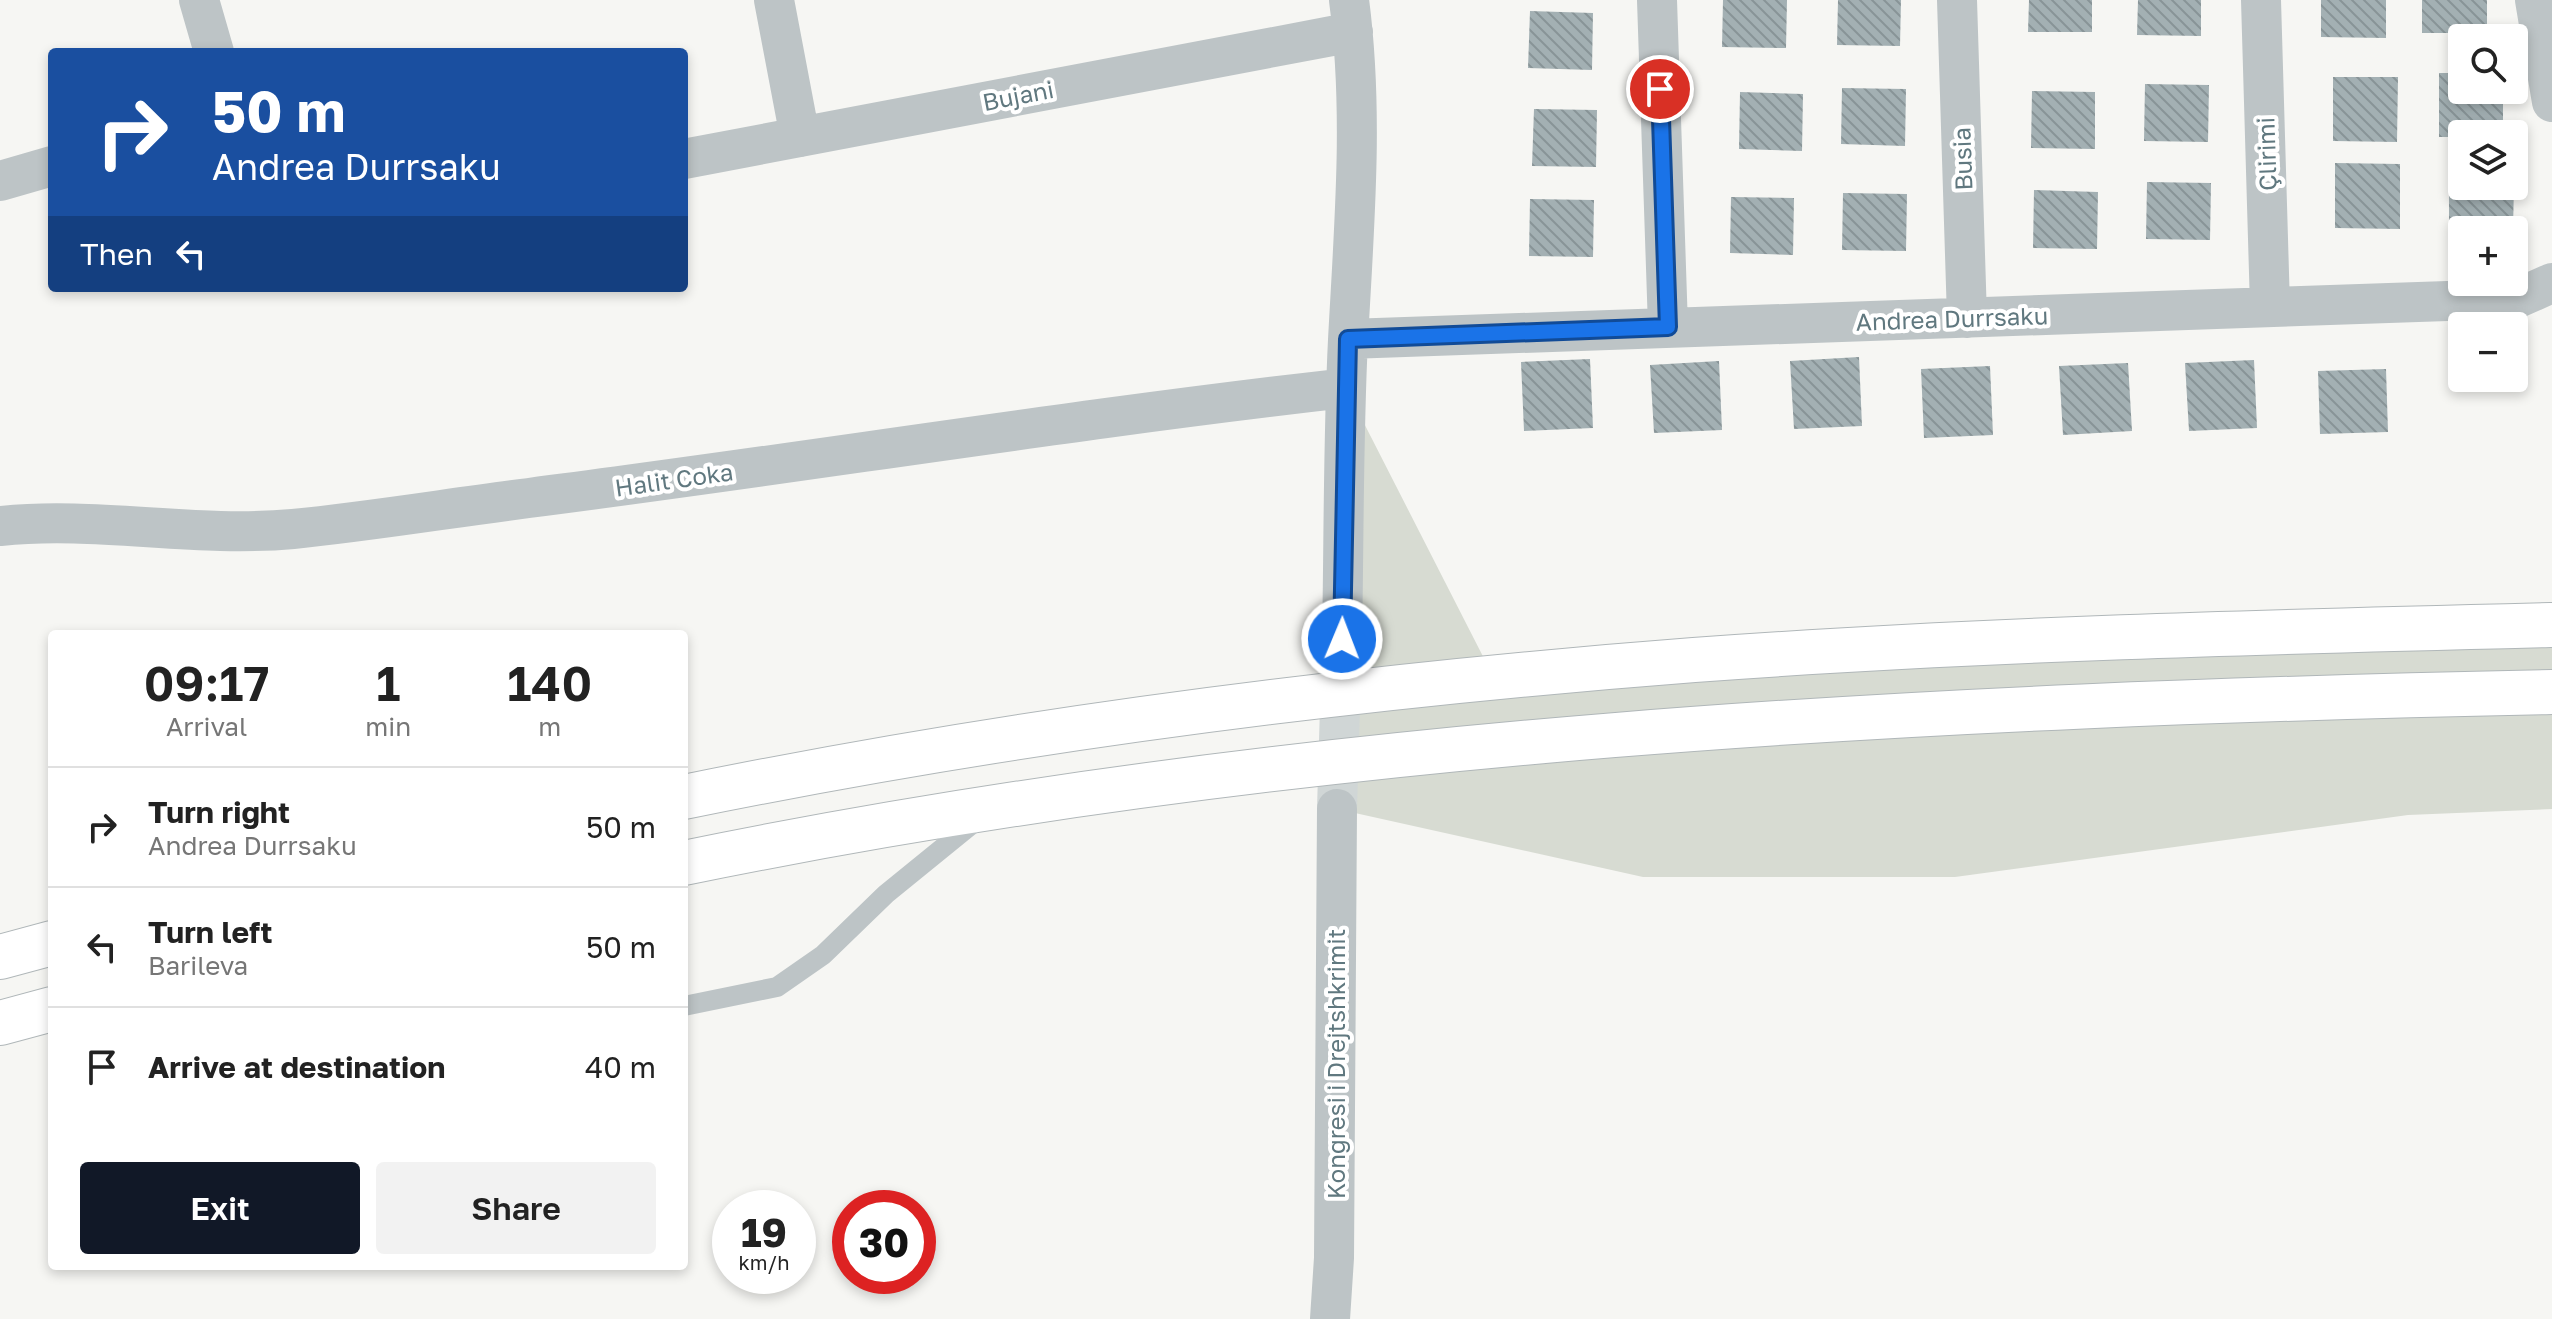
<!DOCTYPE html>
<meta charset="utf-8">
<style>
:root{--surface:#fff;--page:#f2f2f2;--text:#222;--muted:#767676;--line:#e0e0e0;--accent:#111827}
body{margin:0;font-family:"Golos Text",sans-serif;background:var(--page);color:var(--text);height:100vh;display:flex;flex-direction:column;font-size:30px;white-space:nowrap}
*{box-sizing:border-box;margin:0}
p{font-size:26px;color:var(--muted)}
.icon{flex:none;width:44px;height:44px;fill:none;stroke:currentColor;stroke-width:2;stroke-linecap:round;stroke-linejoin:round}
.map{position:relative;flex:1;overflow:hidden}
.side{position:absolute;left:48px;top:630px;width:640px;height:640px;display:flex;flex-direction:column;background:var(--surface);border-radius:8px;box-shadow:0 4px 12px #0003}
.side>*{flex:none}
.hud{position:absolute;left:48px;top:48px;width:640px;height:244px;border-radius:8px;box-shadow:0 4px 12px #0003;background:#1a4fa0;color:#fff;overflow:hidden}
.controls{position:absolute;left:2448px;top:24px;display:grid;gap:16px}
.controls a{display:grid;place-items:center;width:80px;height:80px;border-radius:8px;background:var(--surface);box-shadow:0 4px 12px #0003;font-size:40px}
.speed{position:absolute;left:712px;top:1190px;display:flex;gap:16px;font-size:40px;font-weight:700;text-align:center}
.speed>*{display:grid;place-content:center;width:104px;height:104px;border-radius:50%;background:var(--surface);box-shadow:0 4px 12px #0003;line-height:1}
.speed small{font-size:20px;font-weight:400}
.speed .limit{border:12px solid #d22;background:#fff;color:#111}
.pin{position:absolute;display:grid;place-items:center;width:68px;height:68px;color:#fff;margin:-34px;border:4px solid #fff;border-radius:50%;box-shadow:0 2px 8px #0007}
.me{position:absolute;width:88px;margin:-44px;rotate:1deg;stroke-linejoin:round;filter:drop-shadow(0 0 6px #0008)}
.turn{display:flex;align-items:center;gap:28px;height:168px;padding:0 32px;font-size:36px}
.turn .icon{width:104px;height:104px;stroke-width:2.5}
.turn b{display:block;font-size:56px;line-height:68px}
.then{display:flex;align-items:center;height:76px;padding:0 32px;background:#0003;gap:16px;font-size:30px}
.eta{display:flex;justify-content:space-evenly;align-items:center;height:136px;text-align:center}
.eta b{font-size:48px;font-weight:600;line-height:56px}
.cta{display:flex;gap:16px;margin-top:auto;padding:16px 32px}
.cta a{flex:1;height:92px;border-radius:8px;background:var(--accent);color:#fff;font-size:32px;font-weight:600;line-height:92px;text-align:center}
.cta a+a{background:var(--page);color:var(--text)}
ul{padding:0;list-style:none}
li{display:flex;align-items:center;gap:24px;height:120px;padding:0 32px;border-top:2px solid var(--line)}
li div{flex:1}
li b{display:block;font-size:30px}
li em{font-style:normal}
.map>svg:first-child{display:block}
.green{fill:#d7dbd2}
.building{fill:url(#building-back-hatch)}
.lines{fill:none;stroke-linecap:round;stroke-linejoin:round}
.street-tunnel{stroke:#d0d6d6;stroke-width:40;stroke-dasharray:40 20;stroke-linecap:butt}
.highway-casing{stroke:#b0b7b9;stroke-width:46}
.lane{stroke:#bdc4c6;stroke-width:20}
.street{stroke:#bdc4c6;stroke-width:40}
.highway{stroke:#fff;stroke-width:44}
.route-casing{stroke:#114b97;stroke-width:20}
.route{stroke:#1a73e8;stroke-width:14}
.labels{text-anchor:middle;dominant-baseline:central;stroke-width:8;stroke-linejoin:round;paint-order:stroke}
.street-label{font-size:24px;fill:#60787f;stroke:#fff}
</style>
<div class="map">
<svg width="2552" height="1319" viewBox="0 0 2552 1319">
<defs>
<pattern id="building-back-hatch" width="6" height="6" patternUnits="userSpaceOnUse" patternTransform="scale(2)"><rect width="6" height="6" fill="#a3b0b3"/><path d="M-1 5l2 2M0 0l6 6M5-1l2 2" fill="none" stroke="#889497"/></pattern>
</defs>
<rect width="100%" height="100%" fill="#f6f6f3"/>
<path class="green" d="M1346 388 1494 678 2552 625V809L2408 815 1955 877H1643L1337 809 1342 639Z"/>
<path class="building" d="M1723 0H1787L1786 48 1722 47Z
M1838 0H1901L1900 46 1837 45Z
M2029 0H2092V32H2028Z
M2138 0H2201V36L2137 35Z
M2321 0H2386V38L2321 37Z
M2422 0H2487V33H2422Z
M1530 11 1593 13 1592 70 1528 68Z
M2439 73H2462V90H2503V134H2462V137H2439Z
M2333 77H2398L2397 142 2333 141Z
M2145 84 2209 85 2208 142 2144 141Z
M1842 88 1906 89 1905 146 1841 144Z
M2032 91 2095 92V149L2031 148Z
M1740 92 1803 94 1802 151 1739 149Z
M1534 109 1597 110 1596 167 1532 166Z
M2449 162H2462V186H2514L2513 228 2449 227Z
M2335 163 2400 164V229L2335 228Z
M2147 182 2211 183 2210 240 2146 239Z
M2034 190 2098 192 2097 249 2033 248Z
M1843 193 1907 194 1906 251 1842 250Z
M1731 197 1794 198 1793 255 1730 253Z
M1530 199 1594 200 1593 257 1529 256Z
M1859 357 1862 426 1794 429 1790 361Z
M1590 359 1593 428 1524 431 1521 362Z
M2254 360 2257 428 2189 431 2185 363Z
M1719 361 1722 430 1654 433 1650 365Z
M2128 363 2132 431 2063 435 2059 366Z
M1990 366 1993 435 1924 438 1921 369Z
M2386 369 2388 432 2320 434 2318 371Z"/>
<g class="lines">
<path class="street-tunnel" d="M1337 809 1342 639"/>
<defs>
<path id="highway" d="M684 797C1017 729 1355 686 1694 660 1979 639 2266 632 2552 625
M684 863C1298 737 1927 705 2552 692
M0 957 52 943
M0 1023 52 1009"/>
</defs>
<use href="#highway" class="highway-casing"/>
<path class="lane" d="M684 1006 777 987 823 955 886 894 977 820"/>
<path class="street" d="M199 0 214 52
M774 0 800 137
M1657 0 1668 327
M1957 0 1967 318
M2261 0 2270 307
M2535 0 2552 102
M684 159 1353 32
M0 181 52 166
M1348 339 2477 300 2518 298 2552 283
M0 526C97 516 195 538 293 529 372 521 450 508 529 498 802 463 1073 419 1346 388
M1342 639C1344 539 1343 440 1348 340 1354 227 1364 113 1349 0
M1330 1319 1334 1258 1337 809"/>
<use href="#highway" class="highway"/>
</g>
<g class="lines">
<defs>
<path id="route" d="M1342 639 1348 339 1668 327 1660 89"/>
</defs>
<use href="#route" class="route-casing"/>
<use href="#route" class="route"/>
</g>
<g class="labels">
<g class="street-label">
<text transform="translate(1018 95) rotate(-11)">Bujani</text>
<text transform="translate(2266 154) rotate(-92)">Çlirimi</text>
<text transform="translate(1962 159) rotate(-92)">Busia</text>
<text transform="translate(1952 318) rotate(-2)">Andrea Durrsaku</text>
<text transform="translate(674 479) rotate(-8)">Halit Coka</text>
<text transform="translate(1335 1064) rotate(-90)">Kongresi i Drejtshkrimit</text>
</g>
</g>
</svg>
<div class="controls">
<a><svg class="icon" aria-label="search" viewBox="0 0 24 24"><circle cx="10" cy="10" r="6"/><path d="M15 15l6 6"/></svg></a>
<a><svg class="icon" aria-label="layers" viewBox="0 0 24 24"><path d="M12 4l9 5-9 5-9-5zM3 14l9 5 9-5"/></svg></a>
<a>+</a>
<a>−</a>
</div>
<div class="speed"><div>19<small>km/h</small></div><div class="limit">30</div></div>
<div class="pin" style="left:1660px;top:89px;background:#d93025"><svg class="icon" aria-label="arrive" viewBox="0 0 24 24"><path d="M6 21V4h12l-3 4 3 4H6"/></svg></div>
<svg class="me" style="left:1342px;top:639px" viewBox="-20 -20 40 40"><circle r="17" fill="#1a73e8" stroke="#fff" stroke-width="3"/><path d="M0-11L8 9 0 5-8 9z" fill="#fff"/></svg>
<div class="hud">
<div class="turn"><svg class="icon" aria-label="right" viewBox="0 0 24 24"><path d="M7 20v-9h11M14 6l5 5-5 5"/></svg><div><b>50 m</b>Andrea Durrsaku</div></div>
<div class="then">Then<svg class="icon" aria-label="left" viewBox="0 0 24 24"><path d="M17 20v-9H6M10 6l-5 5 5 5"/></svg></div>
</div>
<section class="side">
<div class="eta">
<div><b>09:17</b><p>Arrival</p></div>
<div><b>1</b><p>min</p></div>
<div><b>140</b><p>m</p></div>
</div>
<ul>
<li><svg class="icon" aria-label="right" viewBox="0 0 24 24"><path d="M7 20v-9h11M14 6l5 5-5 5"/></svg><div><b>Turn right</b><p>Andrea Durrsaku</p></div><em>50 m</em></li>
<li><svg class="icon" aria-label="left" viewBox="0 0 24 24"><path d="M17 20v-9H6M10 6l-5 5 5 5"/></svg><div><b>Turn left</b><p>Barileva</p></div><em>50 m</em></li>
<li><svg class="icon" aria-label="arrive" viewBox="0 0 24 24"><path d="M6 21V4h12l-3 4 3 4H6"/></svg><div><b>Arrive at destination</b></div><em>40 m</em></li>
</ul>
<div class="cta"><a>Exit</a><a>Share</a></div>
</section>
</div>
